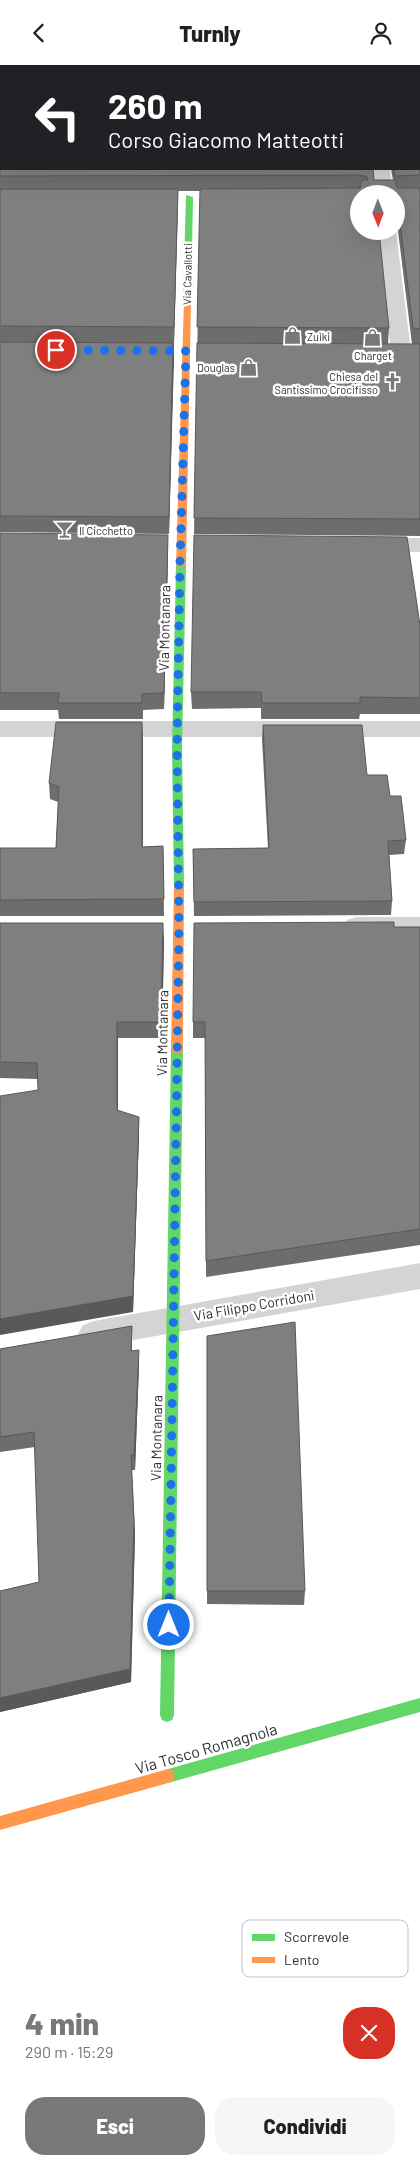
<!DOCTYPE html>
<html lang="it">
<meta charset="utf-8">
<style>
:root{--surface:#fff;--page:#f6f6f6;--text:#202124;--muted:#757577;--accent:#787878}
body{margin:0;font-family:Barlow,sans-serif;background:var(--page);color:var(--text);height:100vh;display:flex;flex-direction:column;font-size:19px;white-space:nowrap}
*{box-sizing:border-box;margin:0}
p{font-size:16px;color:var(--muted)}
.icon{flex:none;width:28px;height:28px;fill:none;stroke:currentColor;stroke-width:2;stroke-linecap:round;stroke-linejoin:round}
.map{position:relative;height:1925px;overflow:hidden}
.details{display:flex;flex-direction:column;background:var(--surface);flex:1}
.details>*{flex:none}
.banner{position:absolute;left:0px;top:0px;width:420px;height:105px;box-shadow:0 5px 20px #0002;background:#202124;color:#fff;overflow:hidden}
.needle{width:32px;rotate:179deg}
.controls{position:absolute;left:350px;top:120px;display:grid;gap:10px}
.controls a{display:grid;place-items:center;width:55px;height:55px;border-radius:50%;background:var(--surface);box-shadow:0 5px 20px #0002;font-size:25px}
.pin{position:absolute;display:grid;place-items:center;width:42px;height:42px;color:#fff;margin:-21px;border:2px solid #fff;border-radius:50%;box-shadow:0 1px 5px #0007}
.me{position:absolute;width:55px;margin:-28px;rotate:0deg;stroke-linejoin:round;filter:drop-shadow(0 0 4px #0008)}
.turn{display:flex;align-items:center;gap:18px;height:105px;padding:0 25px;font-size:22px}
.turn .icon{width:65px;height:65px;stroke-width:2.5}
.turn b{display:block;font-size:35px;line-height:42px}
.round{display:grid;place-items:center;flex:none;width:52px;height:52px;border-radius:20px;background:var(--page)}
.head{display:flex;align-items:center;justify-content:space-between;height:85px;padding:0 25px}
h1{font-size:30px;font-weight:800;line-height:38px;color:var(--accent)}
.button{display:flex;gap:10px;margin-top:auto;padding:10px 25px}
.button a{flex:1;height:58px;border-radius:20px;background:var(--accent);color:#fff;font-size:20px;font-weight:800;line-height:58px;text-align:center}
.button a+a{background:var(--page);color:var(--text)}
header{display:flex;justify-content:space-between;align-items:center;height:65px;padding:0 25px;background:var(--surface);font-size:22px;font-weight:800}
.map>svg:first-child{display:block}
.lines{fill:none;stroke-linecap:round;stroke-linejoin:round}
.street{fill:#d4d4d4;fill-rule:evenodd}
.fast{fill:#63d668;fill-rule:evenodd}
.slow{fill:#ff974d;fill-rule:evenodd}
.wall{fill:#6d6d6d;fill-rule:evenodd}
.shaded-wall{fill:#595959}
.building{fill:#7f7f7f;stroke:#595959}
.route{stroke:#1a73e8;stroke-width:9;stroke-dasharray:0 16.2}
.labels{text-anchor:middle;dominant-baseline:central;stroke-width:5;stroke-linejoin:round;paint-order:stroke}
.far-street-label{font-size:11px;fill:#2f2f2f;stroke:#fff}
.far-poi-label{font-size:11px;fill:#2f2f2f;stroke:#fff;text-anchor:start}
.street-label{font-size:14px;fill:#2f2f2f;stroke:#fff}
.near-street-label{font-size:16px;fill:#2f2f2f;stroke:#fff}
.key{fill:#fff;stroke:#c1c1c1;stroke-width:1}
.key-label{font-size:14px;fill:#2f2f2f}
</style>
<header><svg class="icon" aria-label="back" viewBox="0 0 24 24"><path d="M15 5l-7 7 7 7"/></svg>Turnly<svg class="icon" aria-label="person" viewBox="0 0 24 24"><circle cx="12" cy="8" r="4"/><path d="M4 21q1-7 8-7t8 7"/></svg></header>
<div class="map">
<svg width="420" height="1925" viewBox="0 0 420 1925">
<rect width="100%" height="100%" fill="#fff"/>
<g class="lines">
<path class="street" d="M372 104H390L392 129H374Z
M378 166H396L411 287 408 291 401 293 394 291 391 287Z
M371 473H420V487H371L363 485 360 480 363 475Z
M0 656H420V672H0Z
M356 852H420V872H356L347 869 343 862 347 855Z
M420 1198V1224L94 1282 83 1278 78 1269 83 1260 94 1256Z"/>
<path class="fast" d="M186 130 193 132 191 237 187 239 183 237Z
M181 497 186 500 182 683 184 820 179 824 174 820 172 683 176 500Z
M177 981 181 982 183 985 174 1650 172 1655 167 1657 162 1655 160 1650 171 985 173 982Z
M420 1633V1647L168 1718 163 1716 161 1711 163 1706 168 1704Z"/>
<path class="slow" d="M184 235 191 237 186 500 181 503 176 500Z
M179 816 184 820 183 985 181 988H173L171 985 174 820Z
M168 1704 173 1706 175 1711 173 1716 168 1718 0 1765V1751Z"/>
</g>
<path class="wall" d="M420 0V471L194 469 200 126H178L169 469 0 467V87L373 104 374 115H393L391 104H419ZM359 129H396V164L398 166 412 279H388L389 263Z
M0 468 168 486 164 644 143 645V654H59L58 645H0Z
M420 560V649H360L359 654H261V643L192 644 191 627Z
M263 660 367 710 390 731 406 775 404 789 389 790 392 836 391 850 194 851 193 784 268 783 262 674Z
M143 674V782L163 781 164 851H0V783H56L58 737 50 734 49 718Z
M0 858 164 874 162 973H118V1046L139 1052V1068L133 1247 38 1025V1014L0 1013Z
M394 862H420V1180L206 1212 205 973H193V957Z
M132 1261V1286L139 1300 135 1405H131L135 1469 131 1617 0 1647V1526L39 1517 35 1382 0 1387V1284Z
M207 1271 305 1526 304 1540 207 1539Z"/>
<path class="shaded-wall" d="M178 124V139L174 278V262Z
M173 278 174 294 169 469V452Z
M168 470V486L164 644V628Z
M142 657 143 674V798L142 782Z
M163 858 164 874 162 973 161 957Z
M117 957 118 973V1061L117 1045Z
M139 1052V1068L133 1247 0 1270V1254Z
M132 1261V1301L131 1286Z
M139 1285V1300L135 1405 134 1390Z
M131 1390 135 1469 131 1617 0 1647V1633Z"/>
<path class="building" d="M33 0H420V110L395 111 394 104H419V1H33Z
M0 87H1V104H373L374 115H395L397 123H420V264L413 263 399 150 396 149V129H359V166H379L389 263 197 262 200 124 360 123 362 115H368L367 112 360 110 0 111Z
M0 124H178L174 262 0 261Z
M0 277 173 278 169 452 0 451Z
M197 278 420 279V454L194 453Z
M0 468 168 470 164 628 142 629V638H58L59 628H0Z
M194 470 407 472 420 560V633L360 632V638H262L261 627H191Z
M56 657H142V782L163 781 164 834 0 835V783H56L59 722 49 718Z
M263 660H362L367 710H387L390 731H401L406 775 388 776 392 836 194 837 193 784 269 783Z
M394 857V862H420V1164L206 1196 205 957H193L194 858Z
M0 858H163L161 957H117V1045L139 1052 133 1231 0 1254V1031L38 1025 37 998 0 997Z
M295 1257 305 1526H207V1271Z
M132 1261 131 1286 139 1285 134 1390H131L134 1454 130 1604 0 1633V1526L39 1517 34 1367 0 1372V1284Z"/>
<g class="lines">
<path class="route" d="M56 285 186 286 180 499 177 683 179 862 169 1560"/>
</g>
<defs>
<symbol id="shop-bare" viewBox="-9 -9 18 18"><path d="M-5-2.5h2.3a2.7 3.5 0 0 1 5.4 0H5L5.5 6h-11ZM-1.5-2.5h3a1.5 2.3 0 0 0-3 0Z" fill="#787878" stroke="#fff" stroke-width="2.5" paint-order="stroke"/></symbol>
<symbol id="church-bare" viewBox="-9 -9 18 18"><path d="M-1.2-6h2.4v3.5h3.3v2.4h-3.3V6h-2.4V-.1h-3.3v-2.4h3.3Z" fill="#787878" stroke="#fff" stroke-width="2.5" paint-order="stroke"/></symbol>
<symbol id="bar-bare" viewBox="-9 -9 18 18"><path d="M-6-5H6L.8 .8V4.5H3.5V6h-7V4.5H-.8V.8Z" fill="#787878" stroke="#fff" stroke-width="2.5" paint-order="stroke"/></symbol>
</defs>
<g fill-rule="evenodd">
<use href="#shop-bare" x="280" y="258" width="25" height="25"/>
<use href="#shop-bare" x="360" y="260" width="25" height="25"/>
<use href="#shop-bare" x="236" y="290" width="25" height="25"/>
<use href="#church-bare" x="380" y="304" width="25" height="25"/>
<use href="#bar-bare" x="52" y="452" width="25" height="25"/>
</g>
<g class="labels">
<g class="far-street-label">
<text transform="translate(187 209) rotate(-89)">Via Cavallotti</text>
</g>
<g class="far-poi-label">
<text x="307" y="271">Zuiki</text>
<text x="373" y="290" text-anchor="middle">Charget</text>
<text x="235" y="302" text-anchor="end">Douglas</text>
<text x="378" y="311" text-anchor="end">Chiesa del<tspan x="378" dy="13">Santissimo Crocifisso</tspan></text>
<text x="79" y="465">Il Cicchetto</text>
</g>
<g class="street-label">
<text transform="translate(164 563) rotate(-89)">Via Montanara</text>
<text transform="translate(162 968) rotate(-89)">Via Montanara</text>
<text transform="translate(254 1240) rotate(-10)">Via Filippo Corridoni</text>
<text transform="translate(156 1373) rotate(-89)">Via Montanara</text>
</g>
<g class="near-street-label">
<text transform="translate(206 1683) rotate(-16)">Via Tosco Romagnola</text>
</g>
</g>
<rect x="242" y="1855" width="166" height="57" rx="8" class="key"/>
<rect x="252" y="1869" width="23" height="7" fill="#63d668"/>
<rect x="252" y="1892" width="23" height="6" fill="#ff974d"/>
<g class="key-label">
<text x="284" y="1877">Scorrevole</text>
<text x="284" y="1900">Lento</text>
</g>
</svg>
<div class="controls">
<a><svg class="needle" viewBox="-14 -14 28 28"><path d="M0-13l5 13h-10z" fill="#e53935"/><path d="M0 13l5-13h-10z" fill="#757577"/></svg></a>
</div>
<div class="pin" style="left:56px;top:285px;background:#d93025"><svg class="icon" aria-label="arrive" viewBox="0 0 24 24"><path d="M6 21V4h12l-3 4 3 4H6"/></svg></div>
<svg class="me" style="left:169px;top:1560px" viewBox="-20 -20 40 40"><circle r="17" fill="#1a73e8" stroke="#fff" stroke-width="3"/><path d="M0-11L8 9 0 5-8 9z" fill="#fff"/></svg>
<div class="banner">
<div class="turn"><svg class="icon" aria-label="left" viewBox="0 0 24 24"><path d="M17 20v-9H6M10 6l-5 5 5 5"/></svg><div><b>260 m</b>Corso Giacomo Matteotti</div></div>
</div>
</div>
<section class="details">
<div class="head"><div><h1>4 min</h1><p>290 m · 15:29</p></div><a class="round" style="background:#d93025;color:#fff"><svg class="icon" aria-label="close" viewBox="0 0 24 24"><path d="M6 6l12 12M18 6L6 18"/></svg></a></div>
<div class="button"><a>Esci</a><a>Condividi</a></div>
</section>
